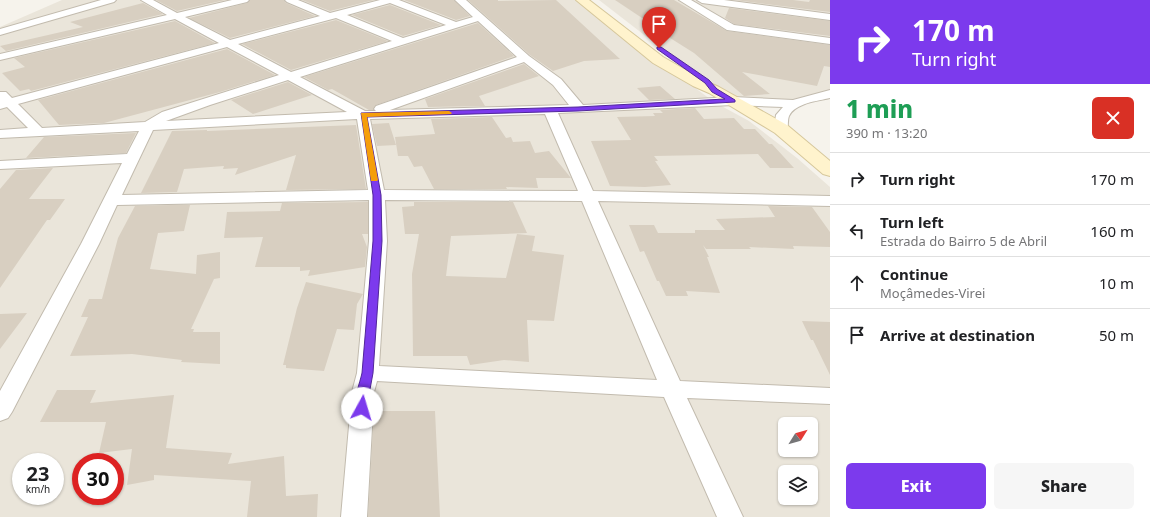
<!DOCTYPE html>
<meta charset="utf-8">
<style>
:root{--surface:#fff;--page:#f6f6f6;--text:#202124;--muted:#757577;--line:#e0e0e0;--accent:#7c3aed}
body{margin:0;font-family:"Noto Sans",sans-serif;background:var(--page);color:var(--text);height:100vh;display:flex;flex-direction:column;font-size:15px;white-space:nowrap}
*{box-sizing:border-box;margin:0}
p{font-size:13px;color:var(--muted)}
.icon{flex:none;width:22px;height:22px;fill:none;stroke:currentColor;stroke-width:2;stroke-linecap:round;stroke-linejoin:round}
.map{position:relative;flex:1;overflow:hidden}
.details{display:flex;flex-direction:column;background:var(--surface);width:320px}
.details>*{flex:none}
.guide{background:#7c3aed;color:#fff;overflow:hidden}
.needle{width:26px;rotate:53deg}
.fabs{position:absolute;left:778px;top:417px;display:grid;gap:8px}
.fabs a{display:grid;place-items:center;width:40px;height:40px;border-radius:6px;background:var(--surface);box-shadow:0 1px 3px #0004;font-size:20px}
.speed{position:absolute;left:12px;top:453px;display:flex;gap:8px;font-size:20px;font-weight:700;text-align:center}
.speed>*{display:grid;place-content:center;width:52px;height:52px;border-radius:50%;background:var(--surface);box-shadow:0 1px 3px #0004;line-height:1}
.speed small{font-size:10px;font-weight:400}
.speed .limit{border:6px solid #d22;background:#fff;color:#111}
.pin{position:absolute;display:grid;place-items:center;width:34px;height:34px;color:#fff;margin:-41px -17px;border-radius:50% 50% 50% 0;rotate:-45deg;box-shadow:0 0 4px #0007}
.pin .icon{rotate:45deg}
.me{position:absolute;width:44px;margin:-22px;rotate:6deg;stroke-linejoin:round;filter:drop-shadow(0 0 3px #0008)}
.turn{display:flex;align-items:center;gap:14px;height:84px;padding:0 16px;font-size:18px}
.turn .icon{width:52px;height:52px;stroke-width:2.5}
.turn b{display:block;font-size:28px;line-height:34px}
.round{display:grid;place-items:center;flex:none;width:42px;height:42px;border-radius:6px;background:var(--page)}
.head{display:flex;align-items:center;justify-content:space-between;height:68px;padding:0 16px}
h1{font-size:24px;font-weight:800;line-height:30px;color:#1e9e55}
.cta{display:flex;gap:8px;margin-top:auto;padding:8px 16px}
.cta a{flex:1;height:46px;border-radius:6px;background:var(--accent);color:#fff;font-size:16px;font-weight:800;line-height:46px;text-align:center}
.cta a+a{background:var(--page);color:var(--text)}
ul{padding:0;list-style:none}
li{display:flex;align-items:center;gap:12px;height:52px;padding:0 16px;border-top:1px solid var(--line)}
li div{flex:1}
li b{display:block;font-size:15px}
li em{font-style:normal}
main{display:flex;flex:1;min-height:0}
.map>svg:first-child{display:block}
.residential{fill:#eae5da;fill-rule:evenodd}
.building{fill:#d8cfc1}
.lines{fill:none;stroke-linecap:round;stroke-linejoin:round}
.street-casing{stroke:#c2bbae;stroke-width:2}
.secondary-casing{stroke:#d6c79b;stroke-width:2}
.street{fill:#fff;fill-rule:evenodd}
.secondary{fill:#fff3cd;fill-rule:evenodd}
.route{fill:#7c3aed;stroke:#51269a}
.slow{fill:#f59e0b}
</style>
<main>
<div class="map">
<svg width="830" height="517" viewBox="0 0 830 517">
<rect width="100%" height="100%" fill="#f6f3ec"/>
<path class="residential" d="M62 0H582L658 60 714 102 749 121 797 158 830 187V517H0V27ZM785 424H811V450H785ZM21 462H55V496H21ZM81 462H115V496H81ZM785 472H811V498H785Z
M599 0H830V94L793 104 744 101 707 82 687 68Z"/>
<path class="building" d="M156 0H225L177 11Z
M250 0H284L286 3 315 16 230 38 189 18 247 3Z
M302 0H374L330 11Z
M404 0H454L470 16 456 20Z
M468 0H498V1L556 0 620 59 584 61 553 71 530 55Z
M615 0H674L727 31 830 45V67L824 66 817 86 742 72 770 94 744 96 694 53 651 26H654Z
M735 0H793L809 2 810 0H830V12Z
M143 3 163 14 6 51 0 46 83 27 70 22Z
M390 5 441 25 403 36 352 15Z
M729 8 830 21V36L734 24 725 18Z
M336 20 388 41 291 70 242 44Z
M175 21 215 43 31 91 29 89 20 91 2 73 25 67 14 58Z
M478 23 514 56 376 105 373 110H369L332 89 328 90 304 77Z
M227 49 275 75 220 92 104 123 59 125 38 100Z
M524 64 539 76 479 96 485 106 428 107 425 99Z
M288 82 312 95 253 114 231 100Z
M660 86 675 99 649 100 637 88Z
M695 108 704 119 734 118 744 129H755L769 144H772L794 168H770L758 154 654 156 658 161H655L671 185 645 187 610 186 591 141 631 140 617 117 655 116 653 113H663L660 110Z
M492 117 506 138 511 137 513 142 530 141 535 153 549 151 571 178H536L538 188 506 187 507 189H434L422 166 414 167 408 156H398L395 137 435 134 431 119Z
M389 123 396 145 377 146 372 124Z
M356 125 366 189 286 190 296 155 235 175 238 168 223 169 224 166 184 169 177 192 141 193 172 131 207 130V131Z
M136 133 126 153 26 158 44 137Z
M53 168 29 199H65L50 220H47L0 288V189L16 170Z
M368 202V234H362L367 247 365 267 308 276 310 270 300 271V267H255L263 237 224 238 227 212 280 211 282 203Z
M414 202H513L527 233 451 236 446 276 506 278 517 234 535 236 532 251 564 255 554 321 527 320 529 362 504 360 470 365 467 356H413L412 274 419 234H405L402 207 414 206Z
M171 205H190L184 231 158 233 150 269 196 274 197 255 220 252V278L214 279 191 329H194L193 332H220V364L181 362 182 360 132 354 70 356 88 317H81L89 299H102L118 238 135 206Z
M768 206 812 207 830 232V247L793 246 794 249 749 247 751 249H706L703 245 709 257H707L720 293 686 291 688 296H666L659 281H657L644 251 640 252 629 225H654L658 233H695V230H725L716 219 775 217Z
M306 282 363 294 357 304 354 330 337 329 324 371 286 368V365H283L297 308Z
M27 313 0 349V314Z
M802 321 830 322V375L813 340H811Z
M57 390H96L90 403 174 395 166 448 232 453 228 464 284 456 286 496 318 494 317 517H247L251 481 154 475V480L127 485 132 449 99 453 106 422H40Z
M374 411H435L440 517H368Z"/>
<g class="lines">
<defs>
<path id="street" d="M101 0H116L114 2 0 35V29Z
M141 0H153L177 13 232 0H249L247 2 185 17 230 40 320 16 287 2 285 0H298L330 13 380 0H399L456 22 473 17 455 0H466L529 56 561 79 583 105 733 97 793 100 830 90V98C818 101 795 103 789 116 787 121 789 127 786 132L781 133 776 132 774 129 776 115 783 107 733 105 558 113 593 191 830 196V206L598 201 680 381 830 388V404L687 398 743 517H717L664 397 377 381 374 392 367 517H341L352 392 357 373 369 241V200L117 205 99 244 12 412 8 418 0 421V391L81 244 122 163 0 169V161L127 154 139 131 0 138V130L28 128 7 107 0 109V92H6L12 98 219 43 175 19 0 60V54L167 15ZM390 3 446 25 403 38 347 15ZM336 18 392 41 291 72 238 44ZM478 21 517 57 376 106 374 109 376 111H365L300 77ZM227 47 279 75 162 112 145 122 42 128 18 104ZM524 62 553 85 569 105 390 110ZM288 80 347 112 166 121 210 105ZM545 114 578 191 384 190 370 119ZM357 119 368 190 122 195 153 130ZM385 200 582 201 657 380 379 366 387 241Z
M679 0H691L734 25 830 38V44L727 30Z
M697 0H724L830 14V20L702 3Z"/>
<path id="secondary" d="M576 0H589L663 57 703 80 719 87 787 125 830 161V176L823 174 775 133 709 93 693 86 653 63Z"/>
</defs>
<use href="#street" class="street-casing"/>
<use href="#secondary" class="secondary-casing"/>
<use href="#street" class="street"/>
<use href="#secondary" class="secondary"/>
</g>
<path class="route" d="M657 47H661L709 80 717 89 735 100V102L578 111 367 117 381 195 382 241 373 373 366 411 362 412 358 411C352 401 360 383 362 373L373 241V195L361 113 578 107 725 99 712 92 705 83 657 49Z"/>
<path class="slow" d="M449 111 452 113 451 114 367 117 378 180 377 181H371L361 113Z"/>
</svg>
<div class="fabs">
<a><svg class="needle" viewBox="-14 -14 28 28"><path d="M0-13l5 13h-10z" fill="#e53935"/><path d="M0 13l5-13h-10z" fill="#757577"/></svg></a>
<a><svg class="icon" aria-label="layers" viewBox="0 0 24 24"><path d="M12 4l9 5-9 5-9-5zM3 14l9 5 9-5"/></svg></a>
</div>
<div class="speed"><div>23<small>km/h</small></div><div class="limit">30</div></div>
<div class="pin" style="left:659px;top:48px;background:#d93025"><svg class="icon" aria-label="arrive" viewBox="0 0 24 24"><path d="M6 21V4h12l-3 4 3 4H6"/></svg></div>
<svg class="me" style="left:362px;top:408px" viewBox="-20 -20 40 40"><circle r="19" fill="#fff"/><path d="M0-13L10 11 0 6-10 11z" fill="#7c3aed"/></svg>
</div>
<section class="details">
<div class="guide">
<div class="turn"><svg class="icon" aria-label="right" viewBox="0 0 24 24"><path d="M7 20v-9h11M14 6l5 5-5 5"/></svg><div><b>170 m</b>Turn right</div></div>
</div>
<div class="head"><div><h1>1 min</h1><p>390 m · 13:20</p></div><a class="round" style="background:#d93025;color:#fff"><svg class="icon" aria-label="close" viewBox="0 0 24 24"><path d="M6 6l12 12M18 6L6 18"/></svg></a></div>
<ul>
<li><svg class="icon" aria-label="right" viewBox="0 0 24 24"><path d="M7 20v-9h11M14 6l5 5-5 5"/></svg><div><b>Turn right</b></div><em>170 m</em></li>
<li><svg class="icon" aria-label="left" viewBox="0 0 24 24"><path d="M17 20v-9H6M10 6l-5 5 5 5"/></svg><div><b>Turn left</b><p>Estrada do Bairro 5 de Abril</p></div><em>160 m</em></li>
<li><svg class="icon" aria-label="ahead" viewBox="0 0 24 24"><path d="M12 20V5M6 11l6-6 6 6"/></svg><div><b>Continue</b><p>Moçâmedes-Virei</p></div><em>10 m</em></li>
<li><svg class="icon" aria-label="arrive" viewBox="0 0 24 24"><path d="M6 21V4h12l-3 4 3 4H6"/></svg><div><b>Arrive at destination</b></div><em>50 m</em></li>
</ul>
<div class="cta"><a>Exit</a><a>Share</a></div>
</section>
</main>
